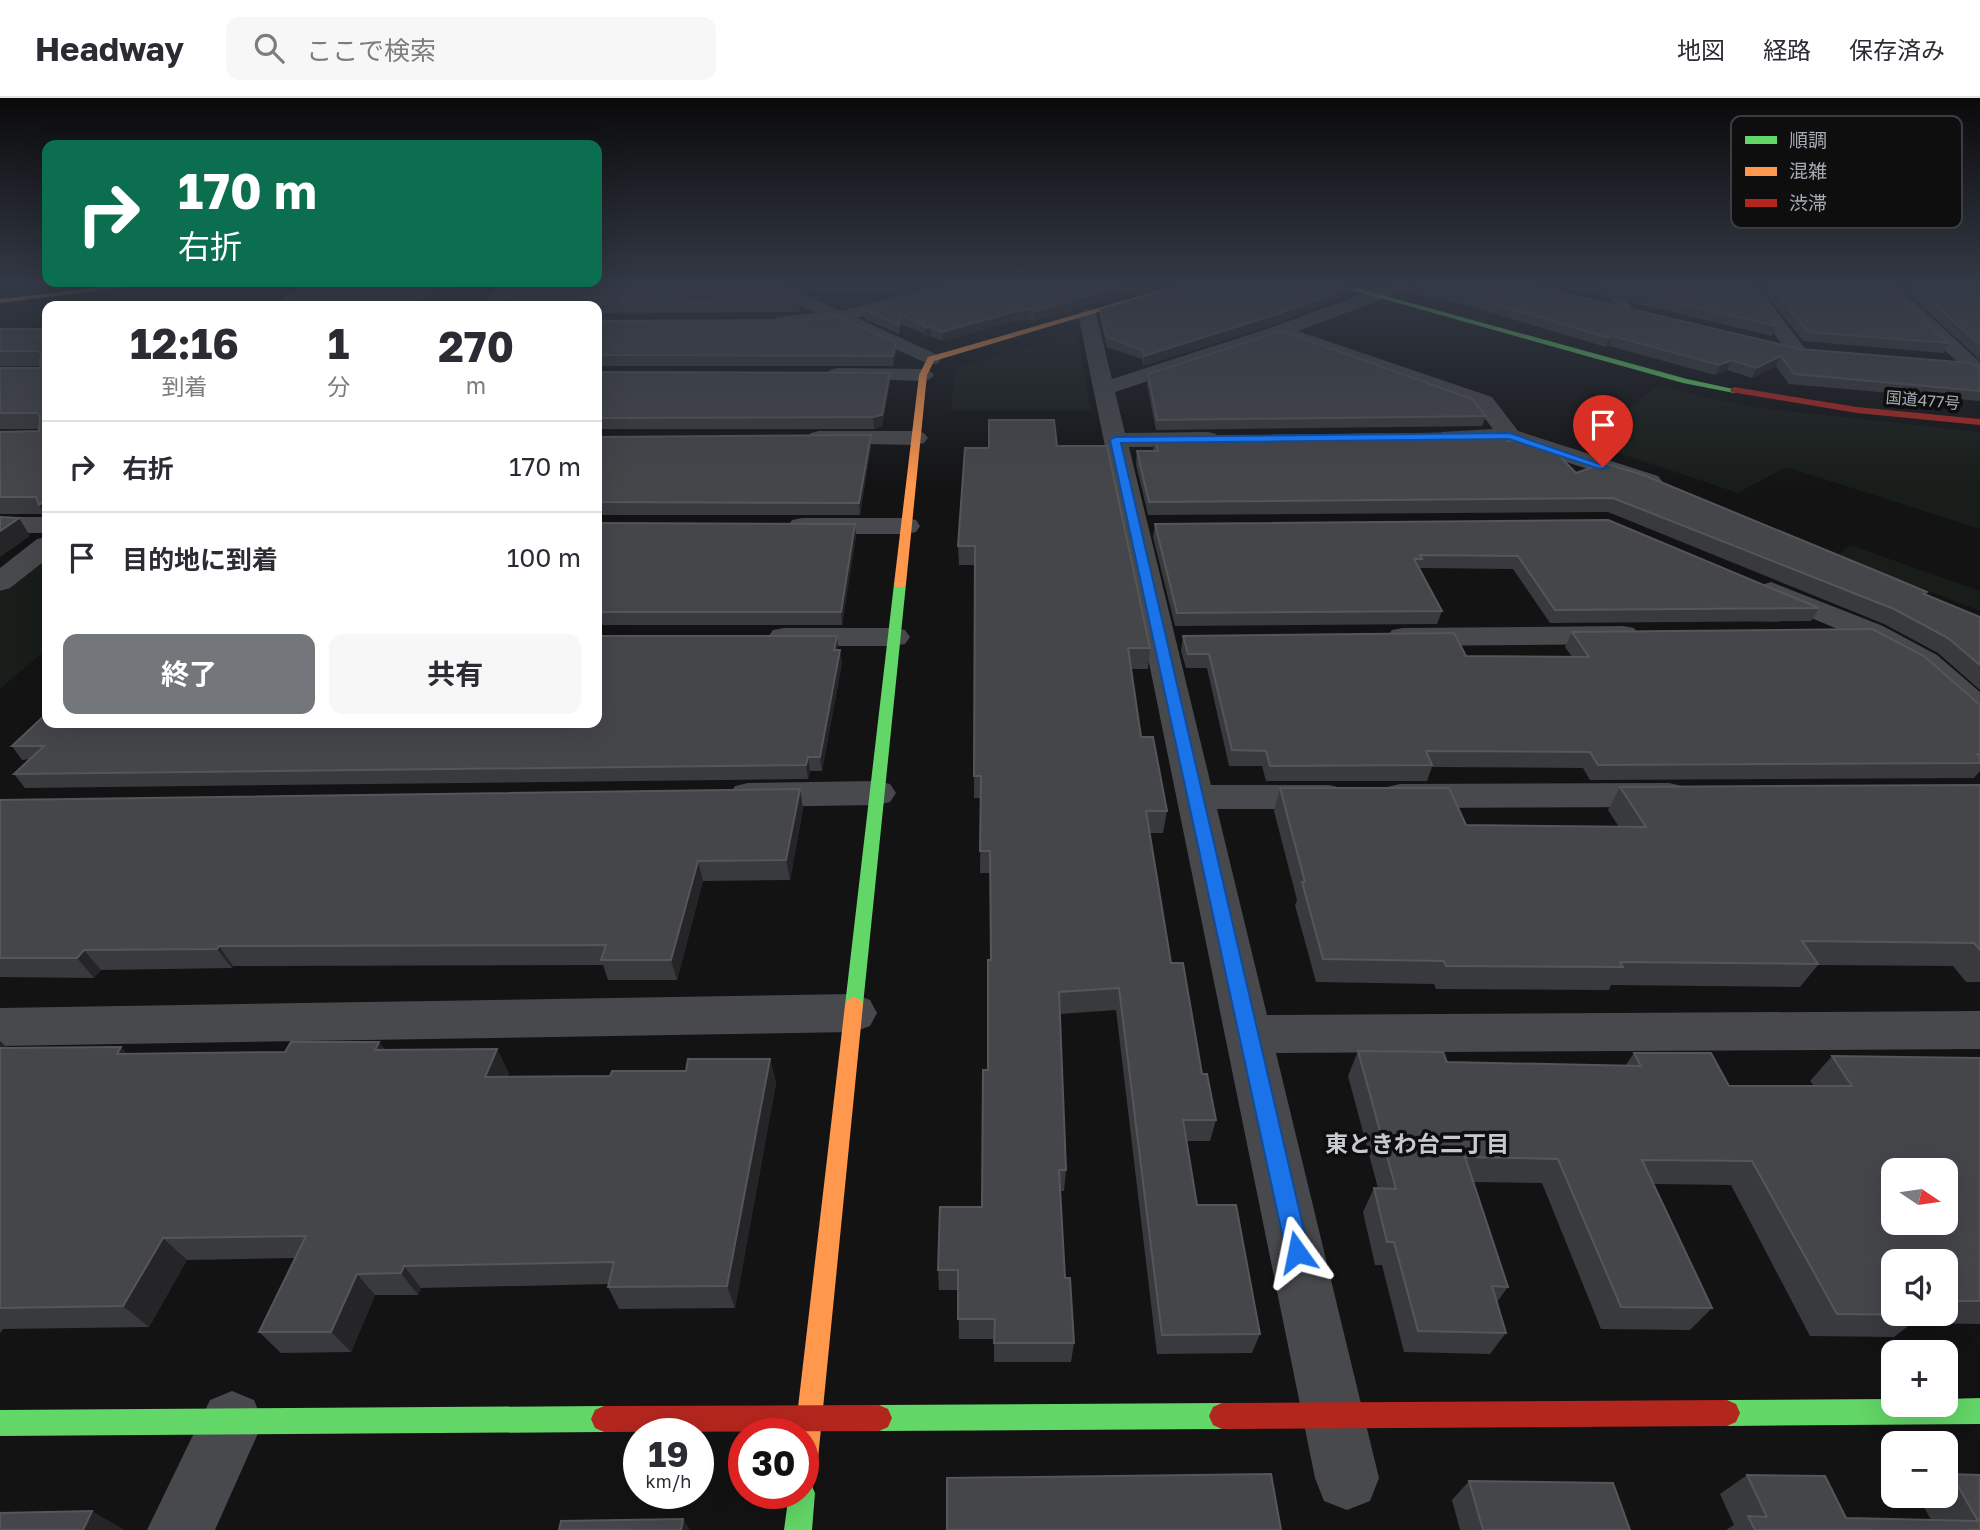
<!DOCTYPE html>
<html lang="ja">
<meta charset="utf-8">
<style>
:root{--surface:#fff;--page:#f7f7f7;--text:#2b2b33;--muted:#7c7c81;--line:#e1e1e2;--accent:#73767b}
body{margin:0;font-family:"Golos Text","Noto Sans JP",sans-serif;background:var(--page);color:var(--text);height:100vh;display:flex;flex-direction:column;font-size:26px;white-space:nowrap}
*{box-sizing:border-box;margin:0}
p{font-size:23px;color:var(--muted)}
.icon{flex:none;width:38px;height:38px;fill:none;stroke:currentColor;stroke-width:2;stroke-linecap:round;stroke-linejoin:round}
.map{position:relative;flex:1;overflow:hidden}
.drawer{position:absolute;left:42px;top:203px;width:560px;height:427px;display:flex;flex-direction:column;background:var(--surface);border-radius:14px;box-shadow:0 7px 28px #0002}
.drawer>*{flex:none}
.guide{position:absolute;left:42px;top:42px;width:560px;height:147px;border-radius:14px;box-shadow:0 7px 28px #0002;background:#0b6e4f;color:#fff;overflow:hidden}
.needle{width:46px;rotate:103deg}
.controls{position:absolute;left:1881px;top:1060px;display:grid;gap:14px}
.controls a{display:grid;place-items:center;width:77px;height:77px;border-radius:14px;background:var(--surface);box-shadow:0 7px 28px #0002;font-size:35px}
.speed{position:absolute;left:623px;top:1320px;display:flex;gap:14px;font-size:35px;font-weight:700;text-align:center}
.speed>*{display:grid;place-content:center;width:91px;height:91px;border-radius:50%;background:var(--surface);box-shadow:0 7px 28px #0002;line-height:1}
.speed small{font-size:18px;font-weight:400}
.speed .limit{border:10px solid #d22;background:#fff;color:#111}
.pin{position:absolute;display:grid;place-items:center;width:60px;height:60px;color:#fff;margin:-72px -30px;border-radius:50% 50% 50% 0;rotate:-45deg;box-shadow:0 0 7px #0007}
.pin .icon{rotate:45deg}
.me{position:absolute;width:77px;margin:-38px;rotate:348deg;stroke-linejoin:round;filter:drop-shadow(0 0 5px #0008)}
.turn{display:flex;align-items:center;gap:24px;height:147px;padding:0 21px;font-size:32px}
.turn .icon{width:91px;height:91px;stroke-width:2.5}
.turn b{display:block;font-size:49px;line-height:60px}
.eta{display:flex;justify-content:space-evenly;align-items:center;height:119px;text-align:center}
.eta b{font-size:42px;font-weight:700;line-height:49px}
.cta{display:flex;gap:14px;margin-top:auto;padding:14px 21px}
.cta a{flex:1;height:80px;border-radius:14px;background:var(--accent);color:#fff;font-size:28px;font-weight:700;line-height:80px;text-align:center}
.cta a+a{background:var(--page);color:var(--text)}
ul{padding:0;list-style:none}
li{display:flex;align-items:center;gap:21px;height:91px;padding:0 21px;border-top:2px solid var(--line)}
li div{flex:1}
li b{display:block;font-size:26px}
li em{font-style:normal}
header{display:flex;align-items:center;gap:42px;box-sizing:border-box;height:98px;padding:0 35px;background:var(--surface);border-bottom:2px solid var(--line)}
header strong{font-size:33px}
nav{display:flex;gap:38px;margin-inline-start:auto;font-size:24px}
.search{width:490px;height:63px;background:var(--page);display:flex;align-items:center;gap:18px;box-sizing:border-box;padding:0 24px;border-radius:14px;color:var(--muted);font-size:26px}
.map>svg:first-child{display:block}
.green{fill:#181d19}
.lines{fill:none;stroke-linecap:round;stroke-linejoin:round}
.street{fill:#48494c;fill-rule:evenodd}
.fast{fill:#63d668;fill-rule:evenodd}
.slow{fill:#ff974d;fill-rule:evenodd}
.jam{fill:#b3261e;fill-rule:evenodd}
.wall{fill:#393a3d;fill-rule:evenodd}
.shaded-wall{fill:#252527}
.building{fill:#45464a;stroke:#54565a;stroke-width:2;fill-rule:evenodd}
.route{fill:#1a73e8;stroke:#114b97;stroke-width:2}
.labels{text-anchor:middle;dominant-baseline:central;stroke-width:7;stroke-linejoin:round;paint-order:stroke}
.far-street-label{font-size:16px;fill:#a6abb3;stroke:#0e0e0f}
.near-neighbourhood-label{font-size:23px;font-weight:bold;fill:#c6c9d0;stroke:#0e0e0f}
.key{fill:#0e0e0f;stroke:#3c3d40;stroke-width:2}
.key-label{font-size:19px;fill:#a6abb3}
</style>
<header>
<strong>Headway</strong>
<div class="search"><svg class="icon" aria-label="search" viewBox="0 0 24 24"><circle cx="10" cy="10" r="6"/><path d="M15 15l6 6"/></svg>ここで検索</div>
<nav><a>地図</a><a>経路</a><a>保存済み</a></nav>
</header>
<div class="map">
<svg width="1980" height="1432" viewBox="0 0 1980 1432">
<rect width="100%" height="100%" fill="#131314"/>
<path class="green" d="M789 186H948L844 211Z
M1077 235 1091 312H951L954 274 963 267Z
M1657 288 1751 309 1980 334V431L1786 369 1738 395 1586 344Z
M1850 447 1980 493V513L1838 458Z
M47 459V551L0 591V495Z"/>
<g class="lines">
<path class="street" d="M502 186H534L531 190 515 193 498 208H479Z
M759 186H783L841 213 946 186H976L973 190 857 220 938 257 941 261 938 265 931 267 837 225 777 227 775 223 777 219 816 215Z
M1389 186H1415L1412 190 1298 233 1492 299 1518 333 1658 378 1662 383 1658 388 1649 391 1508 345 1442 344 1438 339 1442 334 1493 331 1476 309 1280 239 1115 294 1125 335 1208 334 1216 336 1220 341 1216 346 1208 348 1129 349 1211 687H1329L1342 690 1348 699 1342 708 1329 711H1217L1267 917 1980 913V951L1276 955 1379 1380 1370 1403 1347 1412 1324 1403 1315 1380 1078 216 1087 210 1096 216 1112 281 1273 229Z
M1604 186H1622L1632 211 1630 215H1616Z
M1738 186H1756L1806 252 1803 256H1789Z
M1876 186H1895L1980 264V281L1973 279Z
M837 270 923 271 930 273 934 277 930 281 923 283 830 280 826 276 830 272Z
M819 333H916L924 335 928 340 924 345 916 347 811 345 807 340 811 335Z
M0 419H47V435H0Z
M802 420H906L916 422 920 428 916 434 906 436H802L792 434 788 428 792 422Z
M47 439V461L10 490 0 493V470L37 441Z
M1771 484 1883 528 1937 557 1980 594V622C1952 615 1936 585 1913 570 1866 540 1812 521 1761 499L1756 493 1761 487Z
M1623 528 1634 530 1639 537 1634 544 1623 546 1403 548 1392 546 1387 539 1392 532 1403 530Z
M784 530H894L905 532 910 539 905 546 894 548H784L773 546 768 539 773 532Z
M877 683 890 686 896 695 890 704 877 707 748 709 735 706 729 697 735 688 748 685Z
M1669 685 1682 688 1688 697 1682 706 1669 709 1400 710 1387 707 1381 698 1387 689 1400 686Z
M854 896 870 902 877 915 870 928 854 934 0 948V910Z
M232 1293 254 1302 263 1324 215 1432H147L210 1302Z"/>
<path class="fast" d="M1330 186H1342L1687 281 1738 292 1734 295 1683 285Z
M900 482 906 486 863 907 861 912 854 915 847 912 845 907 894 486Z
M1980 1300V1326L1727 1328 1718 1324 1714 1315 1718 1306 1727 1302 1894 1301V1307H1946V1301Z
M1222 1305 1231 1309 1235 1318 1231 1327 1222 1331 879 1333 870 1329 866 1320 870 1311 879 1307Z
M604 1308 613 1312 617 1321 613 1330 604 1334 0 1338V1312Z
M803 1382 811 1386 815 1395 812 1432H784L789 1395H803Z"/>
<path class="slow" d="M128 186H151L0 205V201Z
M1182 186H1193L934 263 927 277 906 486 904 489H896L894 486 919 277 928 259Z
M854 899 861 902 863 907 816 1381 812 1390 803 1394V1335H795L845 907 847 902Z"/>
<path class="jam" d="M1734 289 1857 309 1980 321V327L1857 315 1731 294 1730 292Z
M1727 1302 1736 1306 1740 1315 1736 1324 1727 1328 1222 1331 1213 1327 1209 1318 1213 1309 1222 1305Z
M879 1307 888 1311 892 1320 888 1329 879 1333 604 1334 595 1330 591 1321 595 1312 604 1308Z"/>
</g>
<path class="wall" d="M963 186H1160L1034 223 1028 221 1013 223 943 243 931 238 924 239 923 235 901 226 899 236 865 221 864 212Z
M1408 186 1800 251 1980 269V303L1789 286 1776 268 1752 280 1727 272 1715 277 1609 248 1606 249 1461 206 1405 195Z
M1555 186H1746L1776 228 1772 238Z
M1758 186H1887L1949 245 1944 255 1803 243Z
M1898 186H1980V262Z
M510 189 799 204 800 214 597 215V208H497L512 194Z
M1348 198 1272 227 1143 268 1142 261 1107 249 1100 221V212Z
M597 223 896 244V254L893 268H597Z
M0 231H47V421L45 416H0V334L39 333V331H0V270H40V268H0Z
M597 274 890 286 882 328 874 331H597Z
M1148 276 1486 318 1482 328 1156 332 1147 286Z
M871 337V348L860 417H597V339Z
M1154 339 1507 343 1576 375 1926 497 1980 519V592L1938 555 1884 526 1608 414 1148 417 1136 366 1137 353H1153Z
M1057 348 1150 550 1148 571H1131L1141 639 1167 713 1163 735H1149L1171 865 1216 1022 1210 1043H1186L1197 1107 1260 1236 1252 1255 1157 1256 1116 912 1060 916 1066 1072 1064 1093H1060L1065 1180 1074 1245 1071 1264H994V1241H959L958 1192H939L938 1172 982 1109 988 972 991 862 990 775H980L981 700H974L975 467H959L958 448 989 350Z
M1608 422 1819 510 1811 523 1550 525 1513 471 1420 470 1442 513 1437 526 1175 528 1153 439 1155 426Z
M597 425 855 426 856 438 842 527H597Z
M1572 534 1980 607V673L1974 680 1590 682 1583 670 1432 669 1427 683H1266L1262 668H1229L1207 570H1186L1181 553 1183 538 1466 558 1572 559 1565 549Z
M837 538 838 552 842 565 822 673H810L808 681 25 690 14 676 29 661 22 662 12 648Z
M1980 687V884H1966L1953 868 1818 867 1800 889 1611 887 1609 892 1436 891 1434 886 1316 884 1295 807 1297 802 1274 713 1280 690 1466 727 1619 729 1608 712 1620 689Z
M800 691 803 711 790 782 703 783 677 882H608L603 867 233 868 232 870 101 872 94 880 0 879V702Z
M0 943 8 950 127 956 285 954 379 944 385 952 509 975 507 979 610 978 686 973 770 961 776 985 735 1210 619 1211 608 1189 609 1186 421 1190 418 1197H375L351 1254 281 1255 259 1234 295 1160 187 1162 149 1229 3 1231 0 1235Z
M1358 953 1447 964 1625 968 1634 955 1729 988H1814L1810 983 1832 958 1980 960V1226L1912 1225 1894 1239 1810 1238 1731 1087 1654 1086 1712 1210 1690 1232 1601 1231 1542 1085 1473 1084 1508 1189 1497 1204 1506 1235 1490 1256 1404 1254 1382 1167H1375L1363 1114 1374 1090H1378L1348 978ZM1946 1164V1216H1894Z
M1951 1376 1980 1377V1432H1726L1734 1427 1720 1396 1747 1377 1846 1420 1931 1422 1918 1398H1946V1379Z
M1469 1383 1630 1432H1460L1452 1402Z"/>
<path class="shaded-wall" d="M440 186H461L433 208H411Z
M1130 186H1160L1034 223V213Z
M1350 190 1348 198 1272 227 1143 268 1144 258Z
M1028 211V221L1013 223 943 243 942 234 1013 214Z
M901 217V226L899 236V227Z
M931 229V238L924 239V230Z
M47 233V253L37 239Z
M1613 238 1609 248 1606 249 1609 240Z
M896 244V254L893 268V258Z
M1781 258 1776 268 1752 280 1756 270Z
M1732 262 1727 272 1715 277 1719 267Z
M890 275V286L882 328 874 331 873 319Z
M871 337V348L860 417 859 405Z
M47 401V421L39 407Z
M19 420 30 438 0 459V433Z
M855 426 856 438 842 527 841 514Z
M837 538 838 551 836 565 834 552Z
M840 552 842 565 822 673 820 659Z
M808 659 810 673 808 681 806 667Z
M800 691 803 711 790 782 786 762Z
M698 763 703 783 677 882 671 862Z
M219 848 233 868 232 870 217 851Z
M84 852 101 872 94 880 77 860Z
M0 943 21 963 0 962Z
M379 944 394 967 375 952Z
M121 949 143 973 117 956Z
M497 951 509 975 498 1002 485 979Z
M770 961 776 985 735 1210 727 1188Z
M163 1140 187 1162 149 1229 123 1208Z
M404 1168 421 1190 418 1197 401 1175Z
M357 1176 375 1197 351 1254 331 1234Z
M92 1413 125 1432H83Z
M683 1421 690 1432H681Z"/>
<path class="building" d="M308 186H440L411 208H274Z
M520 186H758L799 204 595 206 592 208H497L513 192 510 189Z
M963 186H1130L1034 213 1028 211 1013 214 942 234 931 229 924 230 923 226 901 217 899 227 864 212Z
M1189 186H1337L1350 190 1274 217 1144 258 1142 252 1107 239 1100 212Z
M1408 186H1526L1800 251 1970 265 1980 269V293L1794 276 1781 258 1756 270 1732 262 1719 267 1613 238 1609 240 1464 197Z
M1595 186H1746L1776 228Z
M1769 186H1887L1949 245 1808 234Z
M1912 186H1980V247Z
M836 218 896 244 893 258 597 257V223L803 222Z
M0 231H47V233L37 239H47V401L39 407 36 399H0V334L39 333 40 318 37 315H0V270H40L41 256 38 253H0Z
M1282 233 1472 301 1486 318 1157 322 1148 276Z
M597 274 890 275 882 317 873 319 597 320Z
M989 322H1054L1057 348H1107L1150 550H1128L1141 639H1153L1167 713H1146L1171 865H1183L1202 976H1207L1216 1022H1183L1197 1107H1236L1260 1236 1162 1237 1119 890 1059 894 1066 1072H1059L1065 1180H1070L1074 1245H994L995 1221H958V1172H938L940 1109H982L983 972H988V862H991L990 753H980L981 678H974L975 448H958L965 350H989Z
M1501 335 1507 343H1537L1550 348 1576 375 1604 365 1646 378 1896 481 1927 494 1924 496 1980 519V567L1948 540 1894 511 1613 400 1149 404 1137 353H1158L1154 339Z
M871 337 859 405 597 404V339Z
M0 419 19 420 0 433Z
M1608 422 1819 510 1555 512 1518 458 1420 457 1422 461H1414L1442 513 1177 515 1155 426Z
M597 425 855 426 841 514H597Z
M1872 531 1924 558 1980 607V656H1977L1980 659V665L1598 667 1590 654 1426 653 1432 667 1270 668 1266 653 1232 652 1209 556H1188L1183 538 1454 535 1466 558 1589 559 1572 534Z
M597 538H837L834 552H840L820 659H808L806 667 14 676 44 648H12L47 615V625H597Z
M1980 687V852L1974 845 1802 843 1818 866 1620 864 1623 869 1446 868 1444 863 1323 861 1302 784H1305L1280 690H1449L1466 727 1646 729 1620 689Z
M800 691 786 762 698 763 671 862H601L606 847 219 848 217 851 84 852 77 860H0V702Z
M291 944H379L375 952 497 951 485 979 610 978 612 973H686L688 961H770L727 1188 608 1189 614 1164 404 1168 401 1175 357 1176 331 1234H259L306 1138 163 1140 123 1208 0 1210V950L121 949 117 956 285 954Z
M1358 953 1443 954 1447 964 1641 968 1634 955H1711L1729 988H1852L1832 958 1980 960V1203H1946V1164H1894V1216H1922L1923 1217 1837 1216 1752 1063 1642 1062 1712 1210 1621 1209 1558 1061 1465 1059 1508 1189 1492 1188 1506 1235 1418 1233 1394 1144H1387L1374 1090 1396 1091ZM1894 1073H1946V1125H1894Z
M1271 1376 1281 1432H947V1380Z
M1951 1376 1980 1377V1432H1755L1748 1418 1767 1419 1747 1377 1825 1378 1846 1420 1978 1423Z
M1469 1383 1613 1385 1630 1432H1483Z
M92 1413 83 1432H0V1415Z
M683 1421 681 1432H559L561 1423Z"/>
<linearGradient id="sky" x2="0" y2="1"><stop stop-color="#0a0a0b"/><stop offset="0.48" stop-color="#333945"/><stop offset="1" stop-color="#333945" stop-opacity="0"/></linearGradient>
<rect width="1980" height="387" fill="url(#sky)"/>
<path class="route" d="M1510 335 1608 369 1600 371 1509 341 1121 345 1309 1154 1305 1162 1297 1165 1289 1162 1286 1154 1110 342 1115 339Z"/>
<g class="labels">
<g class="far-street-label">
<text transform="translate(1923 302) rotate(5)">国道477号</text>
</g>
<g class="near-neighbourhood-label">
<text x="1417" y="1045">東ときわ台二丁目</text>
</g>
</g>
<rect x="1731" y="18" width="231" height="112" rx="10" class="key"/>
<rect x="1745" y="38" width="32" height="8" fill="#63d668"/>
<rect x="1745" y="69" width="32" height="9" fill="#ff974d"/>
<rect x="1745" y="101" width="32" height="8" fill="#b3261e"/>
<g class="key-label">
<text x="1789" y="49">順調</text>
<text x="1789" y="80">混雑</text>
<text x="1789" y="112">渋滞</text>
</g>
</svg>
<div class="controls">
<a><svg class="needle" viewBox="-14 -14 28 28"><path d="M0-13l5 13h-10z" fill="#e53935"/><path d="M0 13l5-13h-10z" fill="#7c7c81"/></svg></a>
<a><svg class="icon" aria-label="sound" viewBox="0 0 24 24"><path d="M4 9h4l5-4v14l-5-4H4zM17 9q2 3 0 6"/></svg></a>
<a>+</a>
<a>−</a>
</div>
<div class="speed"><div>19<small>km/h</small></div><div class="limit">30</div></div>
<div class="pin" style="left:1603px;top:369px;background:#d93025"><svg class="icon" aria-label="arrive" viewBox="0 0 24 24"><path d="M6 21V4h12l-3 4 3 4H6"/></svg></div>
<svg class="me" style="left:1297px;top:1154px" viewBox="-20 -20 40 40"><path d="M0-17L14 15 0 8-14 15z" fill="#1a73e8" stroke="#fff" stroke-width="4"/></svg>
<div class="guide">
<div class="turn"><svg class="icon" aria-label="right" viewBox="0 0 24 24"><path d="M7 20v-9h11M14 6l5 5-5 5"/></svg><div><b>170 m</b>右折</div></div>
</div>
<section class="drawer">
<div class="eta">
<div><b>12:16</b><p>到着</p></div>
<div><b>1</b><p>分</p></div>
<div><b>270</b><p>m</p></div>
</div>
<ul>
<li><svg class="icon" aria-label="right" viewBox="0 0 24 24"><path d="M7 20v-9h11M14 6l5 5-5 5"/></svg><div><b>右折</b></div><em>170 m</em></li>
<li><svg class="icon" aria-label="arrive" viewBox="0 0 24 24"><path d="M6 21V4h12l-3 4 3 4H6"/></svg><div><b>目的地に到着</b></div><em>100 m</em></li>
</ul>
<div class="cta"><a>終了</a><a>共有</a></div>
</section>
</div>
